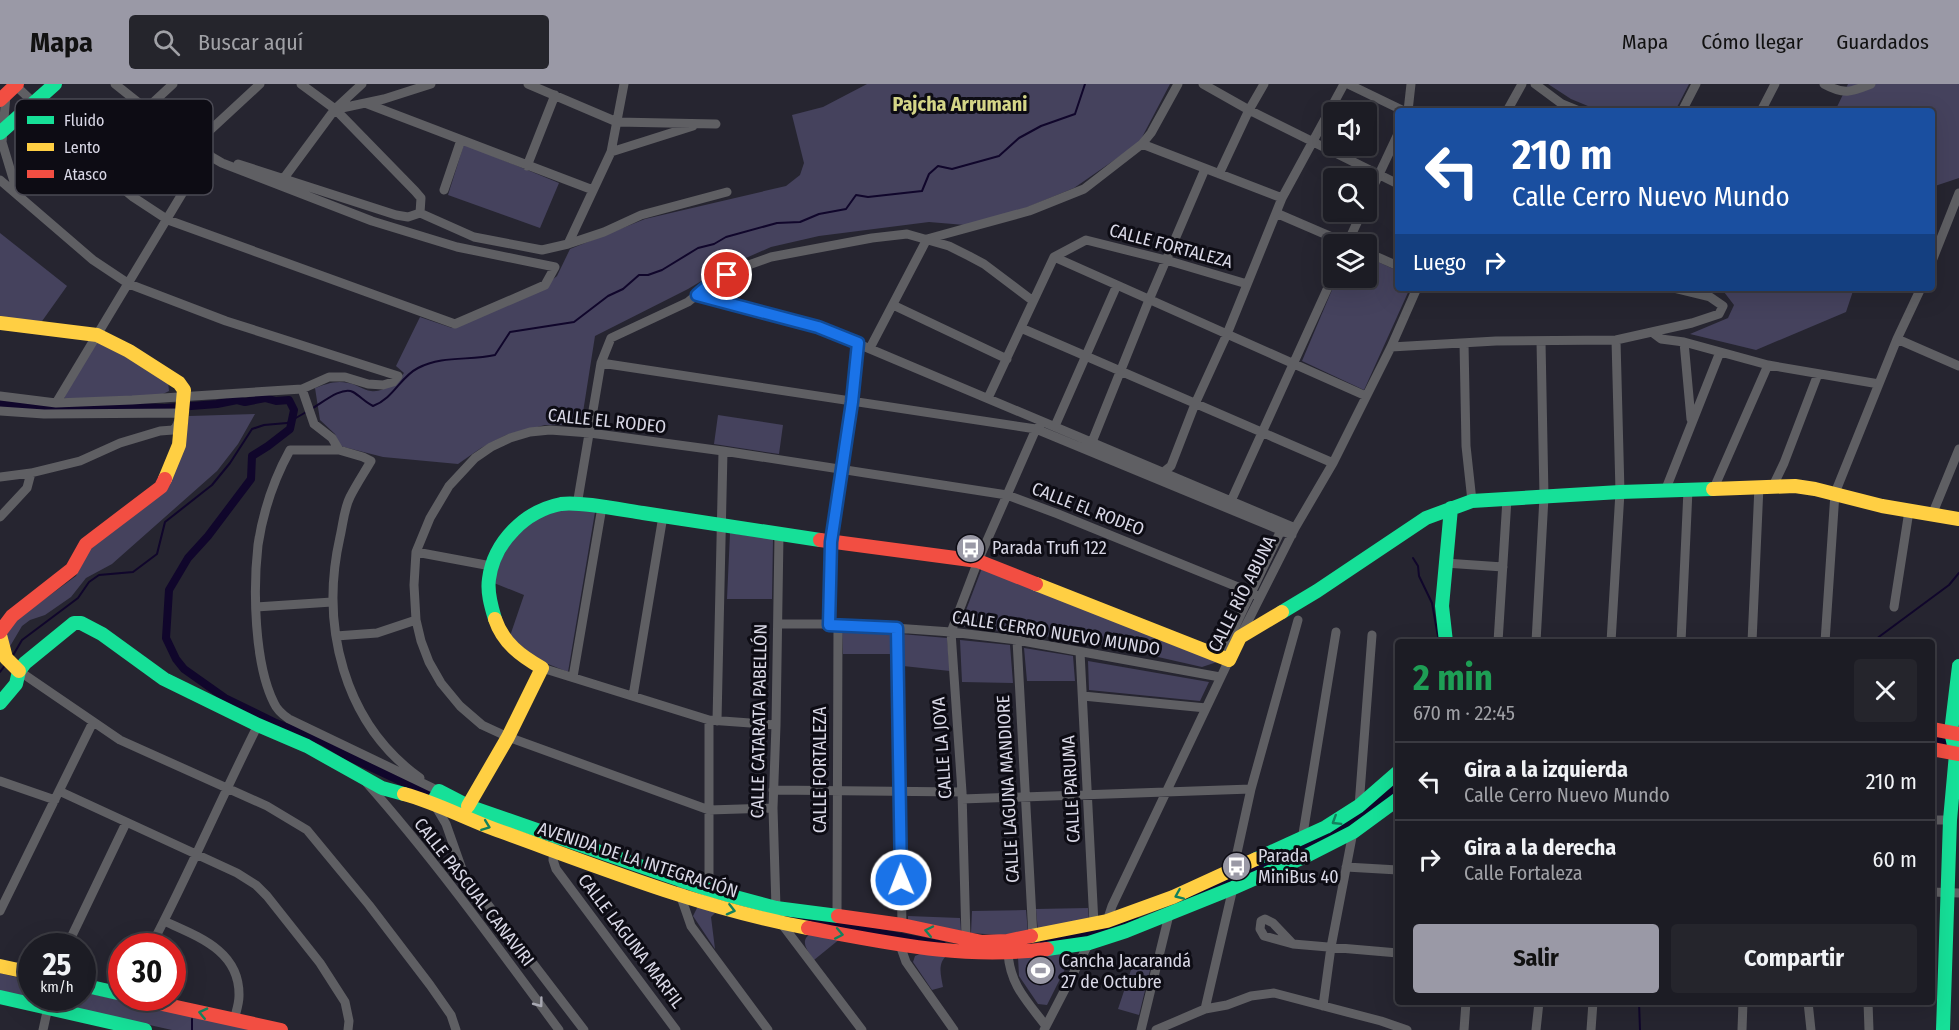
<!DOCTYPE html>
<html lang="es">
<meta charset="utf-8">
<style>
:root{--surface:#1c1c24;--page:#25252c;--text:#f1f3f6;--muted:#a0a1a6;--line:#3a3a41;--accent:#9a99a6}
body{margin:0;font-family:"Fira Sans Condensed",sans-serif;background:var(--page);color:var(--text);height:100vh;display:flex;flex-direction:column;font-size:22px;white-space:nowrap}
*{box-sizing:border-box;margin:0}
p{font-size:20px;color:var(--muted)}
.icon{flex:none;width:33px;height:33px;fill:none;stroke:currentColor;stroke-width:2;stroke-linecap:round;stroke-linejoin:round}
.map{position:relative;flex:1;overflow:hidden}
.side{position:absolute;left:1395px;top:555px;width:540px;height:366px;display:flex;flex-direction:column;background:var(--surface);border-radius:6px;box-shadow:0 6px 24px #0002,0 0 0 2px var(--line)}
.side>*{flex:none}
.banner{position:absolute;left:1395px;top:24px;width:540px;height:183px;border-radius:6px;box-shadow:0 6px 24px #0002,0 0 0 2px var(--line);background:#1a4fa0;color:#fff;overflow:hidden}
.tools{position:absolute;left:1323px;top:18px;display:grid;gap:12px}
.tools a{display:grid;place-items:center;width:54px;height:54px;border-radius:6px;background:var(--surface);box-shadow:0 6px 24px #0002,0 0 0 2px var(--line);font-size:30px}
.speed{position:absolute;left:18px;top:849px;display:flex;gap:12px;font-size:30px;font-weight:700;text-align:center}
.speed>*{display:grid;place-content:center;width:78px;height:78px;border-radius:50%;background:var(--surface);box-shadow:0 6px 24px #0002,0 0 0 2px var(--line);line-height:1}
.speed small{font-size:15px;font-weight:400}
.speed .limit{border:9px solid #d22;background:#fff;color:#111}
.pin{position:absolute;display:grid;place-items:center;width:51px;height:51px;color:#fff;margin:-26px;border:3px solid #fff;border-radius:50%;box-shadow:0 2px 6px #0007}
.me{position:absolute;width:66px;margin:-33px;rotate:359deg;stroke-linejoin:round;filter:drop-shadow(0 0 4px #0008)}
.turn{display:flex;align-items:center;gap:21px;height:126px;padding:0 18px;font-size:27px}
.turn .icon{width:78px;height:78px;stroke-width:2.5}
.turn b{display:block;font-size:42px;line-height:51px}
.then{display:flex;align-items:center;height:57px;padding:0 18px;background:#0003;gap:12px;font-size:22px}
.round{display:grid;place-items:center;flex:none;width:63px;height:63px;border-radius:6px;background:var(--page)}
.overview{display:flex;align-items:center;justify-content:space-between;height:102px;padding:0 18px}
h1{font-size:36px;font-weight:700;line-height:45px;color:#1e9e55}
.primary-button{display:flex;gap:12px;margin-top:auto;padding:12px 18px}
.primary-button a{flex:1;height:69px;border-radius:6px;background:var(--accent);color:#111;font-size:24px;font-weight:700;line-height:69px;text-align:center}
.primary-button a+a{background:var(--page);color:var(--text)}
ul{padding:0;list-style:none}
li{display:flex;align-items:center;gap:18px;height:78px;padding:0 18px;border-top:2px solid var(--line)}
li div{flex:1}
li b{display:block;font-size:22px}
li em{font-style:normal}
header{display:flex;align-items:center;gap:36px;box-sizing:border-box;height:84px;padding:0 30px;background:var(--accent);color:#111}
header strong{font-size:28px}
nav{display:flex;gap:33px;margin-inline-start:auto;font-size:21px}
.search{width:420px;height:54px;background:var(--page);display:flex;align-items:center;gap:15px;box-sizing:border-box;padding:0 21px;border-radius:6px;color:var(--muted);font-size:22px}
.map>svg:first-child{display:block}
.green{fill:#45425d}
.lines{fill:none;stroke-linecap:round;stroke-linejoin:round}
.stream{stroke:#10062b;stroke-width:2}
.canal{stroke:#10062b;stroke-width:8}
.street{stroke:#5f5f63;stroke-width:9}
.fast{stroke:#16e098;stroke-width:14}
.slow{stroke:#ffcf43;stroke-width:14}
.jam{stroke:#f24e42;stroke-width:14}
.oneway{stroke:#12815d}
.oneway2{stroke:#a8a8b2}
.route-casing{stroke:#114b97;stroke-width:15}
.route{stroke:#1a73e8;stroke-width:10}
.labels{text-anchor:middle;dominant-baseline:central;stroke-width:6;stroke-linejoin:round;paint-order:stroke}
.street-label{font-size:18px;fill:#d9d8e6;stroke:#0d0c14}
.poi-label{font-size:18px;fill:#d9d8e6;stroke:#0d0c14;text-anchor:start}
.neighbourhood-label{font-size:20px;font-weight:bold;fill:#d4d587;stroke:#0d0c14}
.key{fill:#0d0c14;stroke:#4a4953;stroke-width:1.5}
.key-label{font-size:16px;fill:#d9d8e6}
</style>
<header>
<strong>Mapa</strong>
<div class="search"><svg class="icon" aria-label="search" viewBox="0 0 24 24"><circle cx="10" cy="10" r="6"/><path d="M15 15l6 6"/></svg>Buscar aquí</div>
<nav><a>Mapa</a><a>Cómo llegar</a><a>Guardados</a></nav>
</header>
<div class="map">
<svg width="1959" height="946" viewBox="0 0 1959 946">
<rect width="100%" height="100%" fill="#262530"/>
<path class="green" d="M867 0H1170L1139 59 1074 104 1023 125 965 141 929 138 819 152 771 163 723 184 688 205 595 252 581 341H545L506 351 481 364 458 380 383 373 340 362 335 350 320 336 315 304C326 300 336 296 348 299 356 300 363 306 371 307 383 309 397 298 404 289L396 282 420 233 452 244 546 201 557 192 570 165 645 135 786 102 800 91 804 79 792 31 823 23Z
M1548 0H1689L1675 27H1600L1571 15Z
M1848 0H1959V94L1932 103V27H1835Z
M464 60 559 99 540 144 448 111Z
M0 149 67 202 40 240 0 234Z
M1367 173 1398 187V204H1410L1364 306 1302 277 1337 194H1366Z
M1709 204H1854L1846 228 1756 266 1690 250 1728 234 1734 221 1724 208Z
M100 256 168 297 169 307 161 311 67 315 63 313 96 258Z
M255 330 238 360 217 387 112 480 86 494 71 513 45 531 30 536 22 542 9 564 5 553 16 536 76 492 90 465 165 406 184 363 189 332Z
M718 331 783 341 779 370 714 360Z
M572 425 595 428 568 588 538 576 510 552 524 511 494 499C494 487 499 479 505 469 521 438 538 429 572 425Z
M730 449 773 455 772 515H727Z
M982 484 1217 578 1202 583 1092 558 960 542Z
M842 544 893 549V570H843Z
M901 550 947 554 950 587 903 582Z
M960 556 1010 561 1013 599 962 598Z
M1024 564 1073 572 1075 597H1027Z
M1088 577 1209 598 1200 617 1089 606Z
M698 822 715 829 711 833 715 865 693 832Z
M1088 824 1089 837 1038 847 1036 825Z
M1026 826 1028 849 998 851 971 849 972 827Z
M908 832 960 834 961 847 908 837Z
M812 849 841 854 814 876C808 867 798 856 812 849Z
M1062 868 1066 883 1047 921 1038 920 1019 892 1018 873Z
M922 869 947 871C937 880 941 891 943 903L932 906 913 878 915 872Z
M1135 874 1152 878 1139 931 1118 925Z
M0 889 31 897 32 914H44L43 918 0 907Z
M83 908 255 946H172L55 920 57 914H82Z"/>
<g class="lines">
<path class="stream" d="M313 324C322 319 342 302 353 308 360 312 365 318 373 322 394 314 400 293 418 284 443 271 470 277 495 271L510 248 574 238 608 212 623 205 639 191H648L662 186 698 164 714 160 726 153 777 139 800 138 819 130 846 125 856 111 868 113 922 107 929 90 938 82 952 85 999 72 1019 54 1041 42 1075 30 1085 0
M1413 474 1418 482 1419 492 1432 519 1439 558
M1872 558 1949 501 1959 489
M12 573 22 556 78 514 89 498 99 491 133 488 157 470 165 438 212 401 230 379 252 345 264 341 287 339 308 327
M0 588 6 580
M1639 918 1640 946
M192 946V935"/>
<path class="canal" d="M0 319 69 326 115 322 165 324 217 320 237 316 245 318 265 314 276 317 289 316 294 326 290 345 268 362 252 372 251 395 208 452 188 474 169 506 166 554 176 575 184 585 225 614 276 639 324 658 349 673 437 714
M1932 656 1953 661
M1187 816C1223 798 1261 785 1297 767 1333 749 1367 728 1398 703
M766 828 795 835 823 838 942 861
M1044 859 1136 837"/>
<path class="street" d="M14 0 34 19V29L42 37 133 113 168 136 455 240 545 201 555 183 457 163 372 137 222 79 193 62 115 0
M528 0 617 38 716 40
M1203 0 1249 26 1398 100
M1348 0 1404 27
M1535 0 1562 20 1579 27
M1824 0C1844 11 1851 8 1871 0
M6 11 2 58 18 111
M365 19 593 106
M146 25 173 0
M337 25 384 15 431 0
M1408 27 1411 0
M1507 27 1522 0
M1682 27 1696 0
M1761 27 1775 0
M1142 60 1282 114
M193 62 260 0
M611 68 693 42
M238 80 396 131 408 133 420 129 421 114 415 107 335 25 301 0
M527 82 555 11
M1219 90 1249 26 1264 0
M284 94 335 25 362 0
M0 96 93 176 129 200 226 237 398 292 393 298 383 301 368 300 345 293H329L302 305 132 316 56 319 0 312
M444 106 461 56
M1366 118 1398 50
M420 129 474 153 542 166 568 160 604 148 641 131 727 108
M1276 129 1348 160
M568 160 611 68 624 0
M1347 160 1362 128
M1366 168 1398 182
M1054 173 1366 312
M1054 173 1086 156 1166 176 1247 200
M1932 177 1959 109
M697 211 818 243 1295 444
M893 221 1007 275
M1021 244 1333 379
M1653 249 1661 255 1684 258 1768 281 1879 300
M1897 255 1959 282
M1684 258 1691 335
M1464 259 1466 362 1472 417
M1391 263 1496 257 1616 256 1692 239 1719 230 1723 222 1710 213 1673 204
M870 264 927 155 1029 127 1084 105 1142 60 1151 49 1178 0
M601 279 1036 345 1292 451
M302 305 314 340 332 354 339 366 363 373 371 377C364 389 356 401 350 413 344 425 343 440 340 453 320 541 343 639 420 694
M988 314 1054 173
M56 319 206 70 210 71
M0 327 44 330 182 329 176 343 173 346 160 347 120 359 80 377 31 389 0 393
M1055 342 1117 201
M1092 358 1149 216 1205 85
M339 366H290C274 395 263 428 258 461 253 505 254 579 274 619 277 626 283 631 289 635L439 707
M1161 390 1171 382 1195 320 1227 250 1282 114 1344 0
M1773 402 1784 379 1818 290
M1714 404 1768 281
M1665 407 1720 268
M1231 417 1334 190
M577 421 601 279 611 254 688 218 711 199 743 183 771 173 872 154 907 150 949 162 969 172 984 180 1033 217
M1932 431 1959 365
M0 433 27 404 31 389
M416 468 491 482
M1445 479 1503 483
M256 523 332 518
M1894 523 1909 427
M778 540H838L951 548 1017 556 1220 593
M829 541 831 458 852 318 858 259
M897 544 902 841
M1241 551 1295 444 1333 379 1391 263 1417 204
M336 552 377 549 416 536
M1017 556 1033 853
M1498 558 1507 415
M1536 558 1544 413 1541 257
M1611 558 1620 408 1616 256
M1681 558 1688 406
M1752 558 1759 402
M1825 558 1835 409 1897 255 1921 204
M1080 568 1094 840
M1221 572 1283 442
M542 584 709 636 776 641
M19 587 120 656 267 722 307 746 369 821 430 901 451 931 456 946
M573 593 602 423
M633 612 663 432
M1083 612 1206 624
M717 637 723 367
M0 697 55 716
M366 698C435 776 497 862 559 946
M773 706 962 708
M59 707 237 789 256 801 267 812 320 879 345 918 349 937 348 946
M962 715 1251 705
M433 718 446 740 463 788 584 946
M1359 722 1372 551
M773 724 709 726 508 653 482 641 460 622 441 599 429 578 421 557 416 536 414 501 416 468 430 434 449 402 475 374 491 363 510 354 530 348 550 346 590 349 723 367 1007 411 1058 430 1260 512
M1932 736H1950
M1302 756 1336 548
M554 761 553 776 556 785 676 946
M1346 783 1398 786
M1233 787 1251 705 1298 536
M682 798 681 813 691 842 768 946
M709 806V636
M1932 808 1959 809
M776 824 773 724 776 641 779 451
M0 827 93 638
M837 831 838 540
M164 837C199 853 240 867 239 912 239 920 236 928 234 936
M1107 837 1112 822 1229 576
M781 839 862 946
M966 854 962 708 951 548 978 477 1036 345 1040 342
M1293 860 1273 839 1265 835 1261 837 1260 845 1264 852 1293 860 1398 869
M900 861 906 878 954 946
M67 862 126 739
M151 862C189 790 221 714 258 641
M1008 869C1010 901 1027 917 1046 942
M1808 918 1811 946
M1868 918 1869 946
M1323 922 1331 863 1353 748
M1205 925 1233 804
M43 946 50 914
M1044 946 1089 859
M1141 946 1169 831
M1156 946 1205 925 1227 921 1251 912 1274 909 1381 937 1407 946
M1464 946 1466 918
M1536 946 1539 918
M1591 946 1593 918
M1742 946 1743 918"/>
<path class="fast" d="M0 49 55 0
M1282 528 1317 507 1426 434 1472 417 1620 408 1713 405
M495 535C491 522 487 508 489 495 494 458 525 427 561 420 579 417 623 426 643 429 702 438 761 447 820 456
M1446 558 1442 522 1451 424
M0 619 16 600 19 587 25 579 74 539H81L102 550 164 595 258 641 307 662 382 704 404 710
M433 718 439 707 468 722 709 806 776 824 838 832
M1256 775 1326 743 1359 722 1398 688
M1047 865 1089 859 1126 847 1233 804 1306 772 1353 748 1398 715
M82 901 122 910
M0 913 145 946
M1943 946 1950 736 1956 670 1951 648 1959 582"/>
<path class="slow" d="M0 239 97 251 129 267 179 299 184 306 179 361 165 395
M1713 405 1795 402 1815 405 1882 422 1959 435
M1036 500 1229 576 1240 553 1282 528
M0 551 6 574 19 587
M404 710C437 719 462 733 494 745 597 782 700 824 808 844
M468 722 508 653 542 584C521 572 503 559 495 535
M1031 852 1107 837 1173 813 1256 775
M0 882 32 889"/>
<path class="jam" d="M0 16 17 0
M820 456 978 477 1036 500
M0 548 12 532 72 485 86 460 161 403 165 395
M1932 645 1959 650
M1932 665 1959 670
M838 832 902 841 982 858 1007 857 1031 852
M808 844C889 859 964 876 1047 865
M135 914 281 946"/>
</g>
<defs><path id="oneway-chevron" d="M-2-3.5L2.5 0L-2 3.5" fill="none" stroke-width="1.6" stroke-linecap="round" stroke-linejoin="round" transform="scale(1.5)"/></defs>
<g class="oneway">
<use href="#oneway-chevron" transform="translate(1336 737) rotate(148)"/>
<use href="#oneway-chevron" transform="translate(486 742) rotate(21)"/>
<use href="#oneway-chevron" transform="translate(1179 811) rotate(157)"/>
<use href="#oneway-chevron" transform="translate(731 826) rotate(14)"/>
<use href="#oneway-chevron" transform="translate(929 847) rotate(-168)"/>
<use href="#oneway-chevron" transform="translate(839 850) rotate(11)"/>
<use href="#oneway-chevron" transform="translate(203 929) rotate(-167)"/>
</g>
<use class="oneway2" href="#oneway-chevron" transform="translate(539 919) rotate(53)"/>
<g class="lines">
<defs>
<path id="route" d="M727 191 711 199 697 211 818 243 858 259 852 318 831 458 829 541 897 544 901 796"/>
</defs>
<use href="#route" class="route-casing"/>
<use href="#route" class="route"/>
</g>
<defs>
<symbol id="bus-disc" viewBox="-11 -11 22 22"><circle r="9.5" fill="#9a99a6" stroke="#0d0c14"/><path d="M-5-6H5V4H4V6H2V4H-2V6H-4V4H-5ZM-3.5-4V0h7V-4ZM-3.5 1.2v1.5H-2V1.2ZM2 1.2v1.5H3.5V1.2Z" fill="#fff"/></symbol>
<symbol id="stadium-disc" viewBox="-11 -11 22 22"><circle r="9.5" fill="#9a99a6" stroke="#0d0c14"/><path d="M0-5a6.5 5 0 1 0 0 10a6.5 5 0 1 0 0-10ZM-3.5-1.8h7v3.6h-7Z" fill="#fff"/></symbol>
</defs>
<g fill-rule="evenodd">
<use href="#bus-disc" x="954" y="448" width="33" height="33"/>
<use href="#bus-disc" x="1220" y="766" width="33" height="33"/>
<use href="#stadium-disc" x="1024" y="870" width="33" height="33"/>
</g>
<g class="labels">
<g class="street-label">
<text transform="translate(1171 162) rotate(15)">CALLE FORTALEZA</text>
<text transform="translate(607 337) rotate(6)">CALLE EL RODEO</text>
<text transform="translate(1088 425) rotate(21)">CALLE EL RODEO</text>
<text transform="translate(1242 510) rotate(-63)">CALLE RÍO ABUNA</text>
<text transform="translate(1056 549) rotate(9)">CALLE CERRO NUEVO MUNDO</text>
<text transform="translate(759 637) rotate(-89)">CALLE CATARATA PABELLÓN</text>
<text transform="translate(942 664) rotate(-94)">CALLE LA JOYA</text>
<text transform="translate(820 686) rotate(-90)">CALLE FORTALEZA</text>
<text transform="translate(1008 705) rotate(-93)">CALLE LAGUNA MANDIORE</text>
<text transform="translate(1071 705) rotate(-93)">CALLE PARUMA</text>
<text transform="translate(638 776) rotate(18)">AVENIDA DE LA INTEGRACIÓN</text>
<text transform="translate(474 808) rotate(52)">CALLE PASCUAL CANAVIRI</text>
<text transform="translate(631 857) rotate(53)">CALLE LAGUNA MARFIL</text>
</g>
<g class="poi-label">
<text x="992" y="464">Parada Trufi 122</text>
<text x="1258" y="772">Parada<tspan x="1258" dy="21">MiniBus 40</tspan></text>
<text x="1061" y="877">Cancha Jacarandá<tspan x="1061" dy="21">27 de Octubre</tspan></text>
</g>
<g class="neighbourhood-label">
<text x="960" y="20">Pajcha Arrumani</text>
</g>
</g>
<rect x="15" y="15" width="198" height="96" rx="9" class="key"/>
<rect x="27" y="32" width="27" height="8" fill="#16e098"/>
<rect x="27" y="59" width="27" height="8" fill="#ffcf43"/>
<rect x="27" y="86" width="27" height="8" fill="#f24e42"/>
<g class="key-label">
<text x="64" y="42">Fluido</text>
<text x="64" y="69">Lento</text>
<text x="64" y="96">Atasco</text>
</g>
</svg>
<div class="tools">
<a><svg class="icon" aria-label="sound" viewBox="0 0 24 24"><path d="M4 9h4l5-4v14l-5-4H4zM17 9q2 3 0 6"/></svg></a>
<a><svg class="icon" aria-label="search" viewBox="0 0 24 24"><circle cx="10" cy="10" r="6"/><path d="M15 15l6 6"/></svg></a>
<a><svg class="icon" aria-label="layers" viewBox="0 0 24 24"><path d="M12 4l9 5-9 5-9-5zM3 14l9 5 9-5"/></svg></a>
</div>
<div class="speed"><div>25<small>km/h</small></div><div class="limit">30</div></div>
<div class="pin" style="left:727px;top:191px;background:#d93025"><svg class="icon" aria-label="arrive" viewBox="0 0 24 24"><path d="M6 21V4h12l-3 4 3 4H6"/></svg></div>
<svg class="me" style="left:901px;top:796px" viewBox="-20 -20 40 40"><circle r="17" fill="#1a73e8" stroke="#fff" stroke-width="3"/><path d="M0-11L8 9 0 5-8 9z" fill="#fff"/></svg>
<div class="banner">
<div class="turn"><svg class="icon" aria-label="left" viewBox="0 0 24 24"><path d="M17 20v-9H6M10 6l-5 5 5 5"/></svg><div><b>210 m</b>Calle Cerro Nuevo Mundo</div></div>
<div class="then">Luego<svg class="icon" aria-label="right" viewBox="0 0 24 24"><path d="M7 20v-9h11M14 6l5 5-5 5"/></svg></div>
</div>
<section class="side">
<div class="overview"><div><h1>2 min</h1><p>670 m · 22:45</p></div><a class="round"><svg class="icon" aria-label="close" viewBox="0 0 24 24"><path d="M6 6l12 12M18 6L6 18"/></svg></a></div>
<ul>
<li><svg class="icon" aria-label="left" viewBox="0 0 24 24"><path d="M17 20v-9H6M10 6l-5 5 5 5"/></svg><div><b>Gira a la izquierda</b><p>Calle Cerro Nuevo Mundo</p></div><em>210 m</em></li>
<li><svg class="icon" aria-label="right" viewBox="0 0 24 24"><path d="M7 20v-9h11M14 6l5 5-5 5"/></svg><div><b>Gira a la derecha</b><p>Calle Fortaleza</p></div><em>60 m</em></li>
</ul>
<div class="primary-button"><a>Salir</a><a>Compartir</a></div>
</section>
</div>
